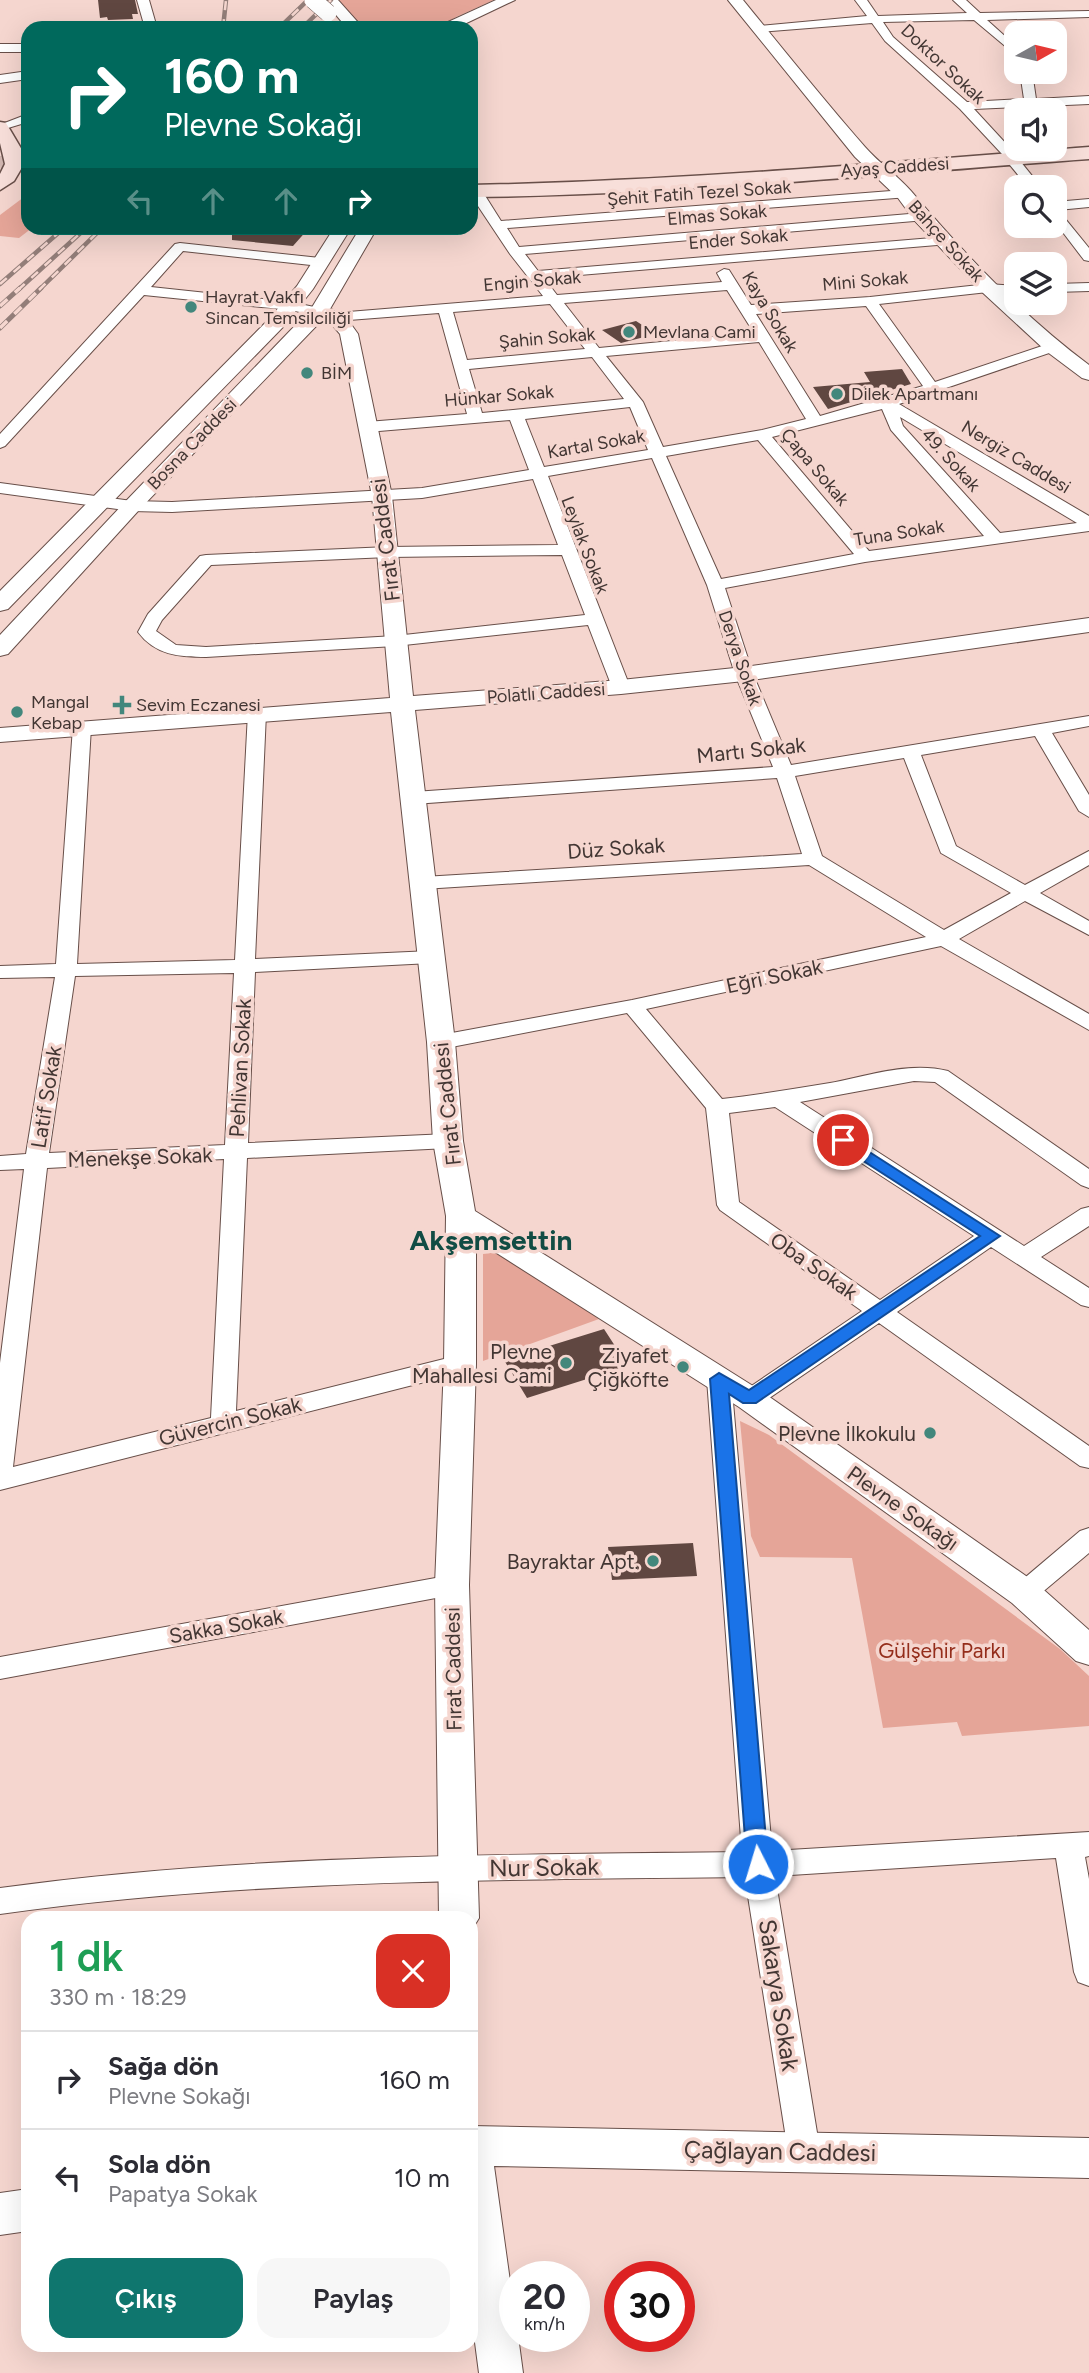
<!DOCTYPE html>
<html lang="tr">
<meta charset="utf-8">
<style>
:root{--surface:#fff;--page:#f7f7f7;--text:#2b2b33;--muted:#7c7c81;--line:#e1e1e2;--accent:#0f766e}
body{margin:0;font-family:Figtree,sans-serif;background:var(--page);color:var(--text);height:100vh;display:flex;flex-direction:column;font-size:26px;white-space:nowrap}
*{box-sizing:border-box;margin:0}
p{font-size:23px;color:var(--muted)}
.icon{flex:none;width:38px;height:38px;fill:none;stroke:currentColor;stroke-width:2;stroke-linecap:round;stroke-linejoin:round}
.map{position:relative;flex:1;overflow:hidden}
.side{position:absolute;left:21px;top:1911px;width:457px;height:441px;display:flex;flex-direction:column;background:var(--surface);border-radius:21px;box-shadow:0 7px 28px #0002}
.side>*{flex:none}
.banner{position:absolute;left:21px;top:21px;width:457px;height:214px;border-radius:21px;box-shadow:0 7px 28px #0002;background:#00695c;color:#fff;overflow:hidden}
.needle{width:46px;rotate:82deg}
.controls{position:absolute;left:1004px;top:21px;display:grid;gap:14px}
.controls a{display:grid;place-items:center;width:63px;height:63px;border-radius:14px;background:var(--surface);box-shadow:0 7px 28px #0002;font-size:35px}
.speed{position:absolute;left:499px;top:2261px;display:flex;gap:14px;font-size:35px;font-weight:700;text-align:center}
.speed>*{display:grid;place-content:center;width:91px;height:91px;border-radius:50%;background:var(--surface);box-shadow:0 7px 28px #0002;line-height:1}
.speed small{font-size:18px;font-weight:400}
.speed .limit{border:10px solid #d22;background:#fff;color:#111}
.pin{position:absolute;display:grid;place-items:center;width:60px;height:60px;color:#fff;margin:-30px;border:4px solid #fff;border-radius:50%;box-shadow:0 2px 7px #0007}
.me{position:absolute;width:77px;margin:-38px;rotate:355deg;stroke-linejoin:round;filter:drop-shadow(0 0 5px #0008)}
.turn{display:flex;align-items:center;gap:24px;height:147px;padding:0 28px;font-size:32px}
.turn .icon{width:91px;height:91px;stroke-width:2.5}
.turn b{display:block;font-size:49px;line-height:60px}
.lanes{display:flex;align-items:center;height:66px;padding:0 28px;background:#0003;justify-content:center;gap:35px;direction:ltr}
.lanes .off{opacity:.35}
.round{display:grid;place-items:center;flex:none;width:74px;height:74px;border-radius:21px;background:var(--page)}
.overview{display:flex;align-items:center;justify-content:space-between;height:119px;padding:0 28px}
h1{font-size:42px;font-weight:600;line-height:52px;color:#1e9e55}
.button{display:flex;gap:14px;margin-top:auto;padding:14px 28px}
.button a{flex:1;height:80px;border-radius:21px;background:var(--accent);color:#fff;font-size:28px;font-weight:600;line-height:80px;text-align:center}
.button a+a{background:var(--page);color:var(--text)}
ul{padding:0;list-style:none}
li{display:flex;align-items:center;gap:21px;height:98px;padding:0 28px;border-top:2px solid var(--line)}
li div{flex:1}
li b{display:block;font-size:26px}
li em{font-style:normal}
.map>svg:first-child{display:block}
.green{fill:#e5a598}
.building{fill:#604741}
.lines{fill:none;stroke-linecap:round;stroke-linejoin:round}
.secondary-tunnel{stroke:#d1b6b0;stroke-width:18;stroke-dasharray:18 9;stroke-linecap:butt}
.minor-casing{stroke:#684f49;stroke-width:2}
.tertiary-casing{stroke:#684f49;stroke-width:2}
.secondary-casing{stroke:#684f49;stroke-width:3}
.minor{fill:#fff;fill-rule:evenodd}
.tertiary{fill:#fff;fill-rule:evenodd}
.secondary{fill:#f8dfda;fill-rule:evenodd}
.rail-far1-casing{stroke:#937e79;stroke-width:4.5}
.rail-casing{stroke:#937e79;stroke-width:5}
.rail-far1{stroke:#f5d6cf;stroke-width:2.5;stroke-dasharray:9;stroke-linecap:butt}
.rail{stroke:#f5d6cf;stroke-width:3.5;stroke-dasharray:10;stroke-linecap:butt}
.tertiary-bridge-casing{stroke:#684f49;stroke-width:18;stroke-linecap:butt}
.tertiary-bridge{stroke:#fff;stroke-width:17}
.route{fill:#1a73e8;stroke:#114b97;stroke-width:2}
.poi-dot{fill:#42877c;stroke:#f5d6cf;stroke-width:2.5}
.labels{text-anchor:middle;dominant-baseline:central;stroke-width:7;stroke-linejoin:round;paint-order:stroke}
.far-street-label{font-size:18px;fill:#423633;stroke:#f5d6cf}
.far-poi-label{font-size:18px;fill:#423633;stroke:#f5d6cf;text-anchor:start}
.street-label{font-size:21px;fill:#423633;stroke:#f5d6cf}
.poi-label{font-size:21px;fill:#423633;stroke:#f5d6cf;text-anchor:end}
.park-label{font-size:21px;fill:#942d1b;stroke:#f5d6cf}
.near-street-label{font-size:24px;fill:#423633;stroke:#f5d6cf}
.district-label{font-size:28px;font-weight:bold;fill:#114c44;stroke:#f5d6cf}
</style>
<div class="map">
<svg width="1089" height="2373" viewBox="0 0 1089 2373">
<rect width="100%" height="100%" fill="#f5d6cf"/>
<path class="green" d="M340 0H494L456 17 438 28H359L335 5Z
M28 194V228H32L19 238 0 236V215Z
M496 1251 599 1319 483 1361V1254Z
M740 1421 769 1435 1060 1649 1089 1676V1726L962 1736 957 1722 883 1728 852 1558 760 1557 751 1536Z"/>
<path class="building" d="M98 0H135L138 14H132L133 19 108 20 107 17 100 18Z
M232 228H309L293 246 232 240Z
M636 321 656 334 621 343 602 330Z
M902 369 911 384 828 409 813 387 870 382 864 372Z
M604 1329 628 1366 527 1398 504 1360Z
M693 1543 697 1576 612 1580 608 1547Z"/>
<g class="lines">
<path class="secondary-tunnel" d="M0 165 28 162"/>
<defs>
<path id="minor" d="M137 0H149L157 28H145Z
M855 0H867L878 16 967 13 953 0H966L980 13 1089 11V17L987 20 1017 47V56L974 20 883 22 893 37 967 102 1024 99 1020 72H1032L1036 99 1089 96V104L974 109 1010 148V154H1002L960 109 885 41 872 23 759 32 753 29 759 26 867 16Z
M0 44H28V52H0Z
M28 71V79L0 83V75Z
M28 114V122L8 128 2 124Z
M1011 155 1016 156 1041 187H1028L1005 159Z
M904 190 911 194 909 197 507 228 519 247 921 213 926 214V220L525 254 538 271 944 237 949 238V244L544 278 557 295 722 282 717 273 724 269 729 270 751 305 870 297 988 284 1017 286V294L988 292 879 304 935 382 1048 344 1053 343 1060 347 1058 350 899 404 1089 516V531L865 562 725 588 753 674 791 765 1089 716V726L1052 733 1089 795V817L1079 811 1035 736 921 755 956 846 1025 885 1089 851V865L1040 893 1089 921V935L1025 901 959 939 1089 1014V1030L941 946 646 1009 722 1099C758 1095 794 1089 830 1083 867 1076 910 1061 948 1071L1089 1169V1188L1081 1185 935 1082 914 1081 800 1102 1024 1246 1081 1209 1089 1207V1226L1041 1257 1089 1288V1307L1081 1305 991 1247 897 1312 1089 1446V1468L1080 1466 879 1323 759 1405 750 1408 741 1405 738 1399 741 1393 862 1311 720 1210 717 1205 706 1108 627 1013 441 1049 433 1047 430 1042 433 1037 441 1035 632 1000 926 937 809 865 423 889 416 887 413 883 416 879 423 877 802 854 777 778 414 804 405 798 414 792 773 767 735 674 707 585 652 458 548 476 630 687 621 692 612 687 588 625 395 646 206 657C179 657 155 655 138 632L148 614 200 556 206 555 388 547 558 545 533 479 422 498 172 512 132 511 0 493V483L132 501 172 502 422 488 529 470 510 420 367 432 359 427 367 422 467 414 439 313 336 321 329 317 336 313 543 296 510 254 472 197 474 194H484L501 221ZM727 290 754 333 599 348 564 303ZM550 304 585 349 467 360 453 312ZM866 306 923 386 820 416 756 314ZM759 342 806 419 762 430 663 447 643 402 606 356ZM592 357 624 399 482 413 469 369ZM630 407 648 450 544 467 525 419ZM882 409 891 430 984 536 869 551 772 437ZM900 417 1077 523 1000 533 903 426ZM758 440 854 554 721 579 666 456ZM562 555 585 615 395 636 206 647 176 645 156 631 162 620 211 565 388 557ZM904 758 941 853 1011 893 944 930 822 856 795 776ZM775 1107 974 1236 880 1300 739 1202 729 1113Z
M1089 199V207L1058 210 1089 248V261L1084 260 1055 222V202Z
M180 243 320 258 327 262 320 266 183 251 151 287 290 302 324 309 326 312 319 316 290 310 144 295 5 446 0 448V434L175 244Z
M1089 283V291L1055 292V284Z
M257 708 266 713 255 959 431 951 438 953 441 957 438 961 431 963 255 972 248 1143 448 1134 456 1136 459 1141 456 1146 448 1148 247 1158 236 1411 460 1355 469 1358 472 1364 469 1370 460 1373 0 1490V1363L24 1169 0 1170V1156L26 1154 55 977 0 978V966L56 964 73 727 82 722 91 727 77 964 235 960 248 713ZM234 973 225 1145 49 1153 75 976ZM224 1159 211 1418 13 1467 47 1168Z
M719 1370 728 1373 731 1379 772 1851 1089 1832V1856L1085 1857 1089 1879V1986L1078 1982 1074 1972 1056 1858 775 1876 820 2151 815 2162 804 2166 793 2162 788 2151 745 1877C497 1880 246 1879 0 1914V1888C245 1854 495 1855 742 1852L707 1379 710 1373Z
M1089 1528V1553L1033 1600 1024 1603 1015 1600 1011 1593 1015 1586 1080 1531Z
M452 1575 461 1578 465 1585 461 1592 452 1595 0 1679V1657Z"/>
<path id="tertiary" d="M328 0H338L363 28H347L326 3Z
M496 0H515L456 28H435Z
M728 0H743C783 49 823 99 865 147 879 163 897 175 911 191 965 255 1022 315 1089 365V380L1082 378 1046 351 982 292 915 221 898 198 855 157Z
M334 228H351L313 289 283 327 8 609 0 611V591L269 319 297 286Z
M360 228H377L330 309 343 313 358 334 392 496 413 696 621 680 744 667 1089 618V632L744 681 621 694 415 710 455 1042 463 1141 475 1211 761 1391 1036 1583 1089 1630V1665L1076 1661 1012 1603 739 1407 476 1240V1364L469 1585 479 1918 471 1931V1918H439L435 1585 444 1364 446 1216 433 1141 427 1042 391 712 0 742V728L390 698 372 496 340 334 329 321 323 319 139 510 8 654 0 656V635L125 502 311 309Z
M471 2126 1089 2138V2178L494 2166 514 2310V2336H518L523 2373H479L471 2312Z
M28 2189V2231L0 2235V2193Z"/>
<path id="secondary" d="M0 122 6 123 22 150 24 164 14 181 0 190V174L5 164 0 143Z
M1089 147V159C883 174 677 195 471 197V185C677 181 883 163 1089 147Z"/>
</defs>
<use href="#minor" class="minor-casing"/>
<use href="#tertiary" class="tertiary-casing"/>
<use href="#secondary" class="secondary-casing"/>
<use href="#minor" class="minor"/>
<use href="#tertiary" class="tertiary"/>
<use href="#secondary" class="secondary"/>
<defs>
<path id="rail-far1" d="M223 28 226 0
M279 28 308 0
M302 28 331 0
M0 284 64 228
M18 290 86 228
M39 290 102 228"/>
<path id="rail" d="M0 306 20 288
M0 328 41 288"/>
</defs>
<use href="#rail-far1" class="rail-far1-casing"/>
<use href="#rail" class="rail-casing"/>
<use href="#rail-far1" class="rail-far1"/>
<use href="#rail" class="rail"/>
<defs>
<path id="tertiary-bridge" d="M313 0 328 13"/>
</defs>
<use href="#tertiary-bridge" class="tertiary-bridge-casing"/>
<use href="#tertiary-bridge" class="tertiary-bridge"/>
</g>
<path class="route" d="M843 1135 1000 1236 756 1403H743L729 1394 768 1864 765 1870 758 1873 750 1870 747 1864 710 1379 719 1373 749 1390 980 1236 837 1144 835 1140 837 1137Z"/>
<g class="poi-dot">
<circle cx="191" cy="307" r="7"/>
<circle cx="629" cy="332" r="7"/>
<circle cx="307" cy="373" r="7"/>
<circle cx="837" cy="394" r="7"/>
<path d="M118.5 694.5h7v7h7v7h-7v7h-7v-7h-7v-7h7z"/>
<circle cx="17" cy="712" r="7"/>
<circle cx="566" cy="1363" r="7"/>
<circle cx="683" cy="1367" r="7"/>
<circle cx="930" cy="1433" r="7"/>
<circle cx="653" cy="1561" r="7"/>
</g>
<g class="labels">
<g class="far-street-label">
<text transform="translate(943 64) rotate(43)">Doktor Sokak</text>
<text transform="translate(895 167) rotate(-4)">Ayaş Caddesi</text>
<text transform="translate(699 193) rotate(-4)">Şehit Fatih Tezel Sokak</text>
<text transform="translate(717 215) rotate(-5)">Elmas Sokak</text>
<text transform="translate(738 239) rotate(-5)">Ender Sokak</text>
<text transform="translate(946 241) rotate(48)">Bahçe Sokak</text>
<text transform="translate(532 281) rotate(-5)">Engin Sokak</text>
<text transform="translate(865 281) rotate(-5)">Mini Sokak</text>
<text transform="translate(770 312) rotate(59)">Kaya Sokak</text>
<text transform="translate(547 338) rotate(-5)">Şahin Sokak</text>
<text transform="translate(499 396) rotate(-5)">Hünkar Sokak</text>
<text transform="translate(192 444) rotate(-46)">Bosna Caddesi</text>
<text transform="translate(596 444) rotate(-10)">Kartal Sokak</text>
<text transform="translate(1016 457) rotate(31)">Nergiz Caddesi</text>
<text transform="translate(951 460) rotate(48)">49. Sokak</text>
<text transform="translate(815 467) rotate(50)">Çapa Sokak</text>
<text transform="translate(899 533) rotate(-9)">Tuna Sokak</text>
<text transform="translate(585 545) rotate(69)">Leylak Sokak</text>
<text transform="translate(740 658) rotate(71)">Derya Sokak</text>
<text transform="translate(546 693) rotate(-4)">Polatlı Caddesi</text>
</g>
<g class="far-poi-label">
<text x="205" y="297">Hayrat Vakfı<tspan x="205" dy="21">Sincan Temsilciliği</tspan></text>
<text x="643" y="332">Mevlana Cami</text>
<text x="321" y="373">BİM</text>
<text x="851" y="394">Dilek Apartmanı</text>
<text x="31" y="702">Mangal<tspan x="31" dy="21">Kebap</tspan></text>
<text x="136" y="705">Sevim Eczanesi</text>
</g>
<g class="street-label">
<text transform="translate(385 540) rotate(-97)">Fırat Caddesi</text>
<text transform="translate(751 750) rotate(-6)">Martı Sokak</text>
<text transform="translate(616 848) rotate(-4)">Düz Sokak</text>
<text transform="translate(774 976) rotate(-12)">Eğri Sokak</text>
<text transform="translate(240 1068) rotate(-87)">Pehlivan Sokak</text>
<text transform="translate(46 1097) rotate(-81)">Latif Sokak</text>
<text transform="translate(447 1104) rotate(-96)">Fırat Caddesi</text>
<text transform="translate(140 1157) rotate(-2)">Menekşe Sokak</text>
<text transform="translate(814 1266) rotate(35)">Oba Sokak</text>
<text transform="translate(230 1421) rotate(-14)">Güvercin Sokak</text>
<text transform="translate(903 1508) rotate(35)">Plevne Sokağı</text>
<text transform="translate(226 1626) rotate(-10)">Sakka Sokak</text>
<text transform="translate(453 1669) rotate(-91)">Fırat Caddesi</text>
</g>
<g class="poi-label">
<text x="552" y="1351">Plevne<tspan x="552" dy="24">Mahallesi Cami</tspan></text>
<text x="669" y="1355">Ziyafet<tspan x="669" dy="24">Çiğköfte</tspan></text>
<text x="916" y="1433">Plevne İlkokulu</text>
<text x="639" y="1561">Bayraktar Apt.</text>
</g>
<g class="park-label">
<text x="942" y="1650">Gülşehir Parkı</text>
</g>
<g class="near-street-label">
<text transform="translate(544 1867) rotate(-1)">Nur Sokak</text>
<text transform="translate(779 1995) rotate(81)">Sakarya Sokak</text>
<text transform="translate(780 2151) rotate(1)">Çağlayan Caddesi</text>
</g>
<g class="district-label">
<text x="491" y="1240">Akşemsettin</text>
</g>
</g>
</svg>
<div class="controls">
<a><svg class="needle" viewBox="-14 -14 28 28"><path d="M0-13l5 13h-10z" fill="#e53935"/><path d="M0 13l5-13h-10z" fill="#7c7c81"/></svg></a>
<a><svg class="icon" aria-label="sound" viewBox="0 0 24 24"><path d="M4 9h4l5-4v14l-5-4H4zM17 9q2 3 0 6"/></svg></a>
<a><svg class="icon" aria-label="search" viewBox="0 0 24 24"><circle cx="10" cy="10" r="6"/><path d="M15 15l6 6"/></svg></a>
<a><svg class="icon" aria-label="layers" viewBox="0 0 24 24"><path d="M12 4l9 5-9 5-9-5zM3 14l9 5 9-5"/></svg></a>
</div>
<div class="speed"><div>20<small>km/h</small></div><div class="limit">30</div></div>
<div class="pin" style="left:843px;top:1140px;background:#d93025"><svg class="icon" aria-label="arrive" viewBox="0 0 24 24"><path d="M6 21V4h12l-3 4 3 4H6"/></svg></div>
<svg class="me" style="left:758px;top:1864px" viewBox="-20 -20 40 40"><circle r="17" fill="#1a73e8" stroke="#fff" stroke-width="3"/><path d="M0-11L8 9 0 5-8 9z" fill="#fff"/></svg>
<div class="banner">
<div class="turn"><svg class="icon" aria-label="right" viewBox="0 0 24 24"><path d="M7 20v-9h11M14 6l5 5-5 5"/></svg><div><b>160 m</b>Plevne Sokağı</div></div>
<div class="lanes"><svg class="icon off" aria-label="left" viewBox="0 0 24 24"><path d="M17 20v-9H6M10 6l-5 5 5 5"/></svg><svg class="icon off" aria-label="ahead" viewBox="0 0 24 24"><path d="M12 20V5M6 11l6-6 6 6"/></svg><svg class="icon off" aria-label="ahead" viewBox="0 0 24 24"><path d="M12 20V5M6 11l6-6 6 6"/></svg><svg class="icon" aria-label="right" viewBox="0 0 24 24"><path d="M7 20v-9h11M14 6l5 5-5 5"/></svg></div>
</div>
<section class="side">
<div class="overview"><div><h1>1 dk</h1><p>330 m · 18:29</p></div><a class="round" style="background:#d93025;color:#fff"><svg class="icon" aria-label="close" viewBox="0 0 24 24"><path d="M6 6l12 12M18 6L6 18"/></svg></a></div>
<ul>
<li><svg class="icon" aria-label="right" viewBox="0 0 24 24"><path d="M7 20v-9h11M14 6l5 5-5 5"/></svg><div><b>Sağa dön</b><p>Plevne Sokağı</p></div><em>160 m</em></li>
<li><svg class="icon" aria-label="left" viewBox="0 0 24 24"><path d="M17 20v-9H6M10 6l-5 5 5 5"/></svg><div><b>Sola dön</b><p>Papatya Sokak</p></div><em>10 m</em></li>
</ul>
<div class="button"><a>Çıkış</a><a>Paylaş</a></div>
</section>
</div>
